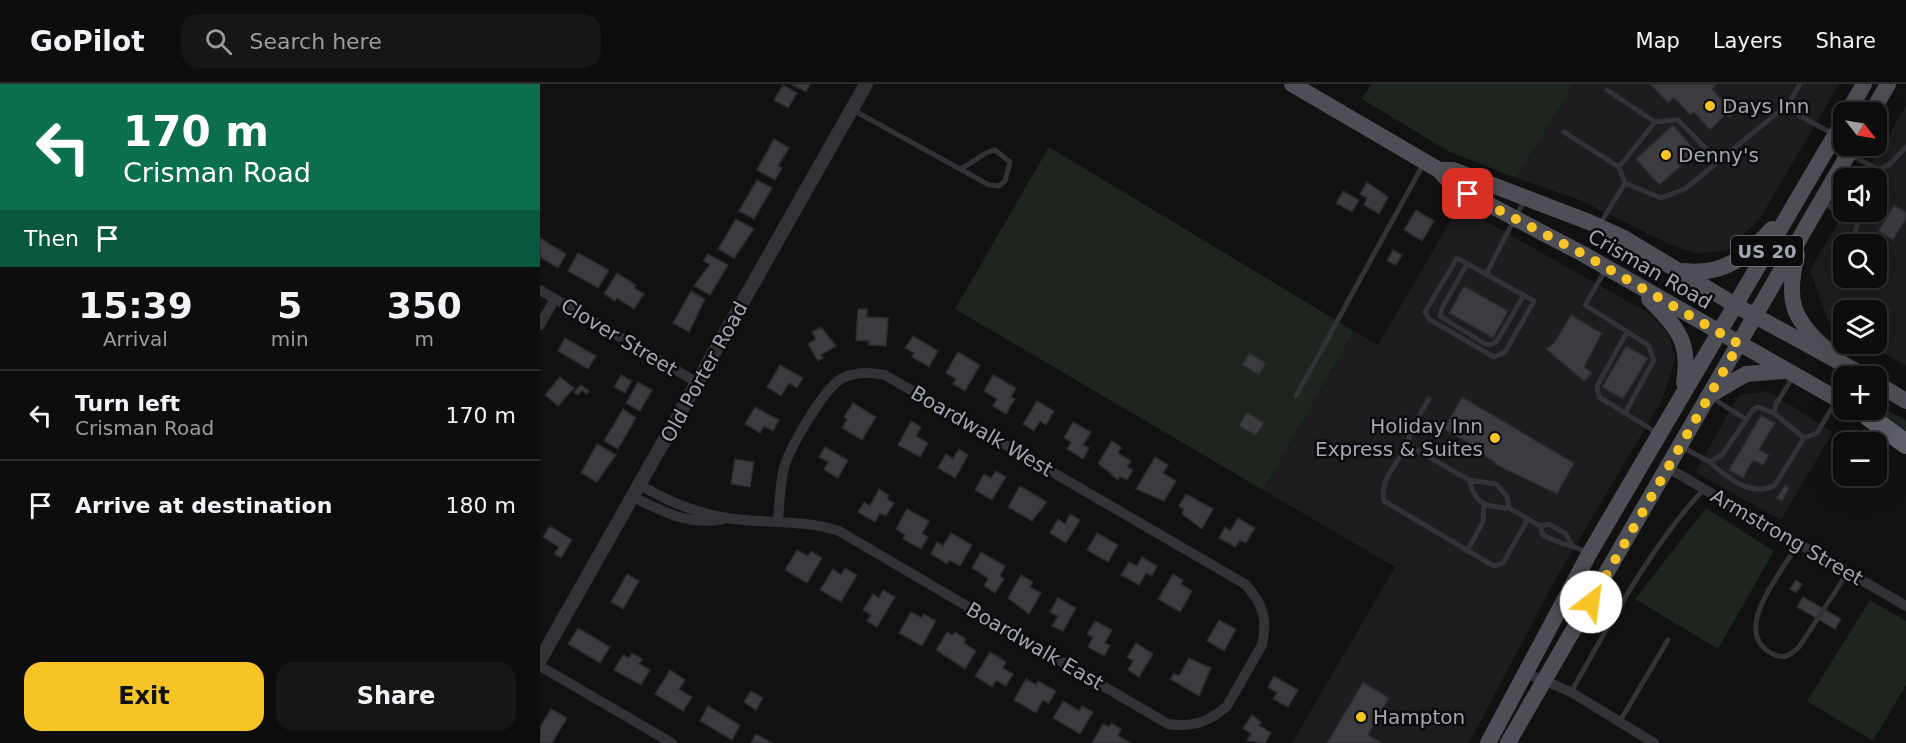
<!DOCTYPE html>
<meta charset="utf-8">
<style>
:root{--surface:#0d0d0e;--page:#161617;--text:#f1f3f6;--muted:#9a9c9e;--line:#2d2d2e;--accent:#f6c425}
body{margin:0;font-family:"DejaVu Sans",sans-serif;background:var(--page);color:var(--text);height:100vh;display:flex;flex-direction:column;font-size:22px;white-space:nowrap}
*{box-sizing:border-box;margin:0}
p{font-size:20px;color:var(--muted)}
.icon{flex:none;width:33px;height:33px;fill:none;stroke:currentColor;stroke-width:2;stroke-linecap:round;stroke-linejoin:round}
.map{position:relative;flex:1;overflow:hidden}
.side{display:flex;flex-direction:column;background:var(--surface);width:540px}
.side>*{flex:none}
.top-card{background:#0b6e4f;color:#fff;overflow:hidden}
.needle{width:39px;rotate:121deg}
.fabs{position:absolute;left:1293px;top:18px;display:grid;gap:12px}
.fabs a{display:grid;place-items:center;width:54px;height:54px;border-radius:12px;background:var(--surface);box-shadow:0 6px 24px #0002,0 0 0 2px var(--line);font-size:30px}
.pin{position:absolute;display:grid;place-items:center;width:51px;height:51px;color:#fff;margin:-26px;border-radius:12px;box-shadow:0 3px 9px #0006}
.me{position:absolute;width:66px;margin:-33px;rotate:30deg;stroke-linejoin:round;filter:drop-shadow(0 0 4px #0008)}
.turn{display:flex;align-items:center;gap:21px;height:126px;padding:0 24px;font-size:27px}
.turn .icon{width:78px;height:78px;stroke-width:2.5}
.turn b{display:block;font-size:42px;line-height:51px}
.then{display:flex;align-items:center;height:57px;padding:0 24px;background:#0003;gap:12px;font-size:22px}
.eta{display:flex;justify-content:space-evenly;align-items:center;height:102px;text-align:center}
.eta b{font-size:36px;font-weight:600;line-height:42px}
.button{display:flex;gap:12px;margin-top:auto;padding:12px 24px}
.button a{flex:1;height:69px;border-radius:18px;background:var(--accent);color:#111;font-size:24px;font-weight:600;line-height:69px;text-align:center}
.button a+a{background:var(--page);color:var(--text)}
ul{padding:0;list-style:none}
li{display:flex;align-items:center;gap:18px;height:90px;padding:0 24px;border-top:2px solid var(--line)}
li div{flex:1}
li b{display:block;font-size:22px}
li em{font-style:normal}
header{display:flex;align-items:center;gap:36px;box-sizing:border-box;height:84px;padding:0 30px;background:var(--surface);border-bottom:2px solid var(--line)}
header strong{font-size:28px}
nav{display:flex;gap:33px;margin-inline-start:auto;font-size:21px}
.search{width:420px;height:54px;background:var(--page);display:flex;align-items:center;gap:15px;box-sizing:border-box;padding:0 21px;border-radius:18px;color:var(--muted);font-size:22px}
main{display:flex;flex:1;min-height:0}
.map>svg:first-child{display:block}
.built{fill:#1d1d1f;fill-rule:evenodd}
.green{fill:#1d251e}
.building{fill:#3b3b40;stroke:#2b2b2e;stroke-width:1.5}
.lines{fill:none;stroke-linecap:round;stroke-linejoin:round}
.service{stroke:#323237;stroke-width:5}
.minor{stroke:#323237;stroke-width:10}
.tertiary{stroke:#323237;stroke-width:14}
.primary{stroke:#4e4f56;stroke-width:16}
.motorway{stroke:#5e5f68;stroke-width:20}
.route{stroke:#f6c425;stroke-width:10;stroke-dasharray:0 18}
.poi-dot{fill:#f6c425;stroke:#0c0c0d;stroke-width:2}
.labels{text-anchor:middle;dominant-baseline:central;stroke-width:5;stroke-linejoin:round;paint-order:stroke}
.shield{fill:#0c0c0d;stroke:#757782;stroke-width:1.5}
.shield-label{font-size:18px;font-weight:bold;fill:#a2a5b4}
.poi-label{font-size:20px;fill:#a2a5b4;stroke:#0c0c0d;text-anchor:start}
.street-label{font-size:20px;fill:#a2a5b4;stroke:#0c0c0d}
</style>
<header>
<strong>GoPilot</strong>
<div class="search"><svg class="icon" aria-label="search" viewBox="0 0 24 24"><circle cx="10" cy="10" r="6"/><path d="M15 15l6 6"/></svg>Search here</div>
<nav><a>Map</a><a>Layers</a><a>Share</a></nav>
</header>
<main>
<section class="side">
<div class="top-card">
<div class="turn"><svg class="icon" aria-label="left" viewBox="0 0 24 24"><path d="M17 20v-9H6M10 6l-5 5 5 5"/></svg><div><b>170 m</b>Crisman Road</div></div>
<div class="then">Then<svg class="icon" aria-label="arrive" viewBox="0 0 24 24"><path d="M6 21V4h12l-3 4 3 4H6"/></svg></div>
</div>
<div class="eta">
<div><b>15:39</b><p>Arrival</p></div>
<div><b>5</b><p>min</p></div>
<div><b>350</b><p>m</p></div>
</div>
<ul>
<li><svg class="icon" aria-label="left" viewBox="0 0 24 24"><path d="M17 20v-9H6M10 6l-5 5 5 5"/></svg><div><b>Turn left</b><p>Crisman Road</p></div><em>170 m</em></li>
<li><svg class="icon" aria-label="arrive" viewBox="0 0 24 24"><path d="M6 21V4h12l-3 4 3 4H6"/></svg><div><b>Arrive at destination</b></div><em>180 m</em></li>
</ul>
<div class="button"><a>Exit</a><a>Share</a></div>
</section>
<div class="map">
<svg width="1366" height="659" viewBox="0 0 1366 659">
<rect width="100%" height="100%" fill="#111112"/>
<path class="built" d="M1034 0H1299L1219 136 1187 166 1157 170 1129 160 1040 116 976 94Z
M1366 22V282L1328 260H1336V226H1304L1303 245 1287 236 1270 186 1304 128H1336V94H1323ZM1304 160H1336V194H1304Z
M919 122 1112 231 1129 251 1135 276 1122 316 1015 496 929 659H752L855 483 723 406 814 247 838 261Z
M1228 307 1293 348 1241 436 1155 388 1199 311Z"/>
<path class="green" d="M831 0H1034L976 94 908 67 822 15Z
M509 63 814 247 723 406 415 225Z
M1348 327 1366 336V347L1345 334Z
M1166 424 1234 467 1178 565 1095 515Z
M1330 516 1366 537V601L1333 657 1267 617Z"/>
<path class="building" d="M251 0H270L266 8Z
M1110 0H1177L1172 5 1185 19 1191 13 1200 24 1190 34 1186 30 1170 46 1154 28 1150 31 1134 14 1128 19Z
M243 1 257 9 248 24 234 16Z
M1133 41 1157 68 1119 101 1096 75Z
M234 55 249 64 238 82 242 84 235 96 217 86Z
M217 96 232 104 214 135 199 127Z
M827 98 848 113 839 130 824 121 827 114 820 110Z
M803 107 819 116 812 128 796 119Z
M1354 121 1366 128V135L1353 156 1338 147Z
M876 126 894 137 882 157 864 146Z
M196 135 214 145 194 174 178 165Z
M0 154 26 170 18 184 0 173Z
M853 166 862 171 856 181 847 177Z
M38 169 69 186 58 204 28 187Z
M168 170 188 181 170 211 154 202 170 180 163 177Z
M77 189 96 201 94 204 104 210 94 225 77 214 75 217 64 210Z
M924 202 968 227 953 254 909 229Z
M151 207 165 215 149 248 133 239Z
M318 225H327V233L348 234 346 262 329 261V257L316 256Z
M1031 231 1062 249 1044 283 1052 289 1044 297 1006 265 1014 259Z
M281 243 296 262 281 271 283 274 278 277 268 260 276 255 272 248Z
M373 252 398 267 389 283 372 273 374 269 365 264Z
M25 254 56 272 48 285 18 267Z
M1086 262 1108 274 1083 315 1062 303Z
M418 268 440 281 425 307 413 300 416 295 406 289Z
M709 269 726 279 719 291 702 281Z
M240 281 263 294 257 304 249 299 241 312 227 303Z
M81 291 92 297 85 309 74 303Z
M453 291 476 304 471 313 475 315 466 330 453 322 457 315 444 307Z
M20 293 34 304 18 322 5 311Z
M98 298 112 306 100 327 86 319Z
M41 301 49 307 47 310 42 306 38 311 34 308Z
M922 313 1034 379 1017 410 954 380 955 378 932 365 934 362 904 345Z
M497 317 514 327 506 341 500 337 494 347 483 340Z
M313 319 336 333 322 356 302 344 307 335 304 333Z
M215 323 239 336 233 347 224 342 220 349 205 340Z
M83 325 96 334 78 365 64 357Z
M707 328 724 339 716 352 699 342Z
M1221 331 1235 339 1219 366 1229 371 1223 381 1213 376 1203 394 1189 386Z
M371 337 381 343 376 352 388 359 380 373 358 361Z
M533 338 551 348 543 361 549 364 543 375 527 365 531 358 524 354Z
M572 357 581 363 578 369 591 377 587 383 593 386 587 396 580 392 578 396 558 379Z
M57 360 76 371 57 398 41 389Z
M285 363 308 376 298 394 284 386 288 378 279 373Z
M419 365 428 371 415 394 398 384 406 370 413 375Z
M615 373 628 381 623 389 636 397 624 417 596 405Z
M195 375 214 378 210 403 191 400Z
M456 387 466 393 452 416 435 406 444 390 451 394Z
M1245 401 1249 404 1242 417 1237 414Z
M480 402 507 418 492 437 468 423Z
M339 405 349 411 347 415 354 419 346 432 340 429 335 438 318 428 324 418 330 422Z
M646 410 673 425 662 445 642 430 644 425 639 422Z
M367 425 389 437 382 450 388 453 381 465 363 455 365 451 356 445Z
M530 430 540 436 526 459 510 449 518 435 525 440Z
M698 434 715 444 706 459 700 456 695 463 679 454 685 443 690 447Z
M10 442 32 456 21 474 14 470 19 463 3 453Z
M411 449 432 461 420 482 409 476 407 480 391 470 397 458 403 462Z
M557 449 578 461 568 478 547 466Z
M257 466 268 472 271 467 282 474 267 499 245 486Z
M441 468 465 482 460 492 464 495 455 509 444 502 448 494 432 484Z
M602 473 617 482 612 492 606 489 599 501 581 491 589 478 597 482Z
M305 484 317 491 301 518 280 506 293 485 301 491Z
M87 490 99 497 83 525 71 518Z
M633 490 643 496 641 500 652 507 640 528 618 515Z
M481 491 493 498 490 503 501 509 489 530 468 514Z
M1256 496 1262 500 1256 509 1250 505Z
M343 506 355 513 337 543 327 537 331 531 323 526 333 510 339 514Z
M1263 513 1301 535 1295 545 1257 523Z
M518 514 536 524 523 547 512 542 518 532 510 528Z
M371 528 382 534 384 530 396 537 382 562 359 549Z
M679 536 696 545 684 567 667 557Z
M555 537 572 546 565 559 570 562 564 572 548 563 553 553 547 550Z
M38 544 70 563 60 579 28 560Z
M407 548 412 551 415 548 426 555 424 559 436 567 425 585 396 566Z
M596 559 613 570 599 593 588 586 593 577 587 573Z
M450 568 466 578 463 584 473 590 466 602 456 596 452 603 435 592Z
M92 569 102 575 99 580 110 586 101 601 74 586 83 571 89 574Z
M649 574 671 584 659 612 630 595 634 589 639 592Z
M130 586 145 596 139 605 152 613 143 627 115 610Z
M734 592 758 606 748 623 733 615 737 609 728 603Z
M486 595 496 601 498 597 516 607 509 619 503 616 496 629 474 616Z
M823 598 849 614 828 651 842 659H787Z
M211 607 223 614 216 626 204 618Z
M523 617 539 627 542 622 553 628 540 650 513 634Z
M168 622 200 641 192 656 160 637Z
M11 625 27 634 12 659H0V643Z
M712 631 721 638 719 641 731 649 725 659 707 657 711 650 703 644Z
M571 639 581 645 578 652 591 659H552L563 640 569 643Z
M216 650 232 659H211Z"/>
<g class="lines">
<path class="service" d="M1260 0 1249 19 1257 30 1293 50
M1067 6 1115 38 1138 36 1179 78
M313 26 449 101 459 102 465 97 470 78 455 66C442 68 433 80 421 84
M1024 48 1079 83 1085 99
M1311 71 1339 86
M1079 83 1115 38
M1339 86 1350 80 1366 63
M1336 102 1339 86
M1282 118 1317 137
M1322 128 1314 151 1329 160
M1060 140 1085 99 1121 114 1145 105 1249 19
M1336 166 1344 170
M917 174 994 217 965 268 954 273 889 235 885 228Z
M927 180 902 224 900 232 945 260 951 261 957 257 984 211
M1066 185 1045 221 1108 261 1114 276 1085 329 1117 349
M946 190 984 117
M1253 293 1236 320 1234 329 1264 354 1277 349 1296 317
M756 312 884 79
M1171 313 1205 335
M1085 329 1059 313 1057 302 1087 248
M868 361 870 347 889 315
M1142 363 1170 378 1182 371 1213 326 1218 323 1234 329
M1170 378C1187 394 1212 414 1235 401L1264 354
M929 396C936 421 945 423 969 424
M988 435 963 479 954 482 844 417C839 397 858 377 868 361L929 396 956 400 967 412 969 424 1000 442 1009 440 1026 450 1031 460
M1000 442 1003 451C1018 460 1031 460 1046 468
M1258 460C1243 486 1190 547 1231 569 1243 576 1250 572 1259 563L1308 488
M927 467 943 438 944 421
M1031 608C1071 538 1109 464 1164 405
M1080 637 1128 556"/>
<path class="minor" d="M0 206 158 299
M0 241 15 215
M1128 384 1366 522
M100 401C127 417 156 429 187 434 224 440 263 435 299 447L628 640C652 644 669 638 687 622L722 561C728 536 723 519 705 500L345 291C330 288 315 287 301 295 283 306 247 367 243 388 240 404 239 422 238 438
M93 413C124 428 148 442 183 435
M0 582 132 659
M986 589 1031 608 1114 659"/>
<path class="tertiary" d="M0 576 326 0"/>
<path class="primary" d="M752 0 899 86 912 101 1043 170 1304 319
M1308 28 1324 0
M1332 28 1348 0
M899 86H913L1049 138 1084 154 1195 221 1325 292
M1257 171C1246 214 1251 234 1285 264
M1144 187C1183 192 1206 173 1232 145
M1109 215C1137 244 1151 257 1144 299
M1336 299 1366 317
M1175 308 1206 290 1243 287
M1315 326 1340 340
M948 659 1049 470 1304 36
M968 659 1313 62"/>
<path class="motorway" d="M1329 333 1366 360"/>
</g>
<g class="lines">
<path class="route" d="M928 110 1043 170 1199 260 1051 518"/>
</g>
<g class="poi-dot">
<circle cx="1170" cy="22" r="6"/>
<circle cx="1126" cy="71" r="6"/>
<circle cx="955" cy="354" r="6"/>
<circle cx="821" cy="633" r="6"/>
</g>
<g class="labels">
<rect class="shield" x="1191" y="152" width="72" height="30" rx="4.5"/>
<g class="shield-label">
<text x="1227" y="167">US 20</text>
</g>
<g class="poi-label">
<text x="1182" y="22">Days Inn</text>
<text x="1138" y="71">Denny's</text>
<text x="943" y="342" text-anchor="end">Holiday Inn<tspan x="943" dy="23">Express &amp; Suites</tspan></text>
<text x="833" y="633">Hampton</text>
</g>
<g class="street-label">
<text transform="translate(1110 185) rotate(30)">Crisman Road</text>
<text transform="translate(79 253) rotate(31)">Clover Street</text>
<text transform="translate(164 288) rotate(-61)">Old Porter Road</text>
<text transform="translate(442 347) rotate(30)">Boardwalk West</text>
<text transform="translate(1247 453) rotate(30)">Armstrong Street</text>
<text transform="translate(495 562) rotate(30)">Boardwalk East</text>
</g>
</g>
</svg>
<div class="fabs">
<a><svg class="needle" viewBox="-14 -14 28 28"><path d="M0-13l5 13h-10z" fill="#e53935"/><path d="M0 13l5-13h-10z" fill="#9a9c9e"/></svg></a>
<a><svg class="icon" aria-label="sound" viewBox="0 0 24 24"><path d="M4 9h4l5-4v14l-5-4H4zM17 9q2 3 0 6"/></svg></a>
<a><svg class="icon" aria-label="search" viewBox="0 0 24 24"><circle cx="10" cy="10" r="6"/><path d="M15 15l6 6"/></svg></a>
<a><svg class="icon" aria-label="layers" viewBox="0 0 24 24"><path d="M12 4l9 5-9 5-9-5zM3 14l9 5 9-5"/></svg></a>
<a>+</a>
<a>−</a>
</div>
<div class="pin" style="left:928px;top:110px;background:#d93025"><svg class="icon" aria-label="arrive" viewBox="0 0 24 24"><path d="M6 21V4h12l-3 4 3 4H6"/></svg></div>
<svg class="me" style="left:1051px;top:518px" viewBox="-20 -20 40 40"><circle r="19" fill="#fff"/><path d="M0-13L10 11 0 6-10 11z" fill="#f6c425"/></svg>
</div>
</main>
